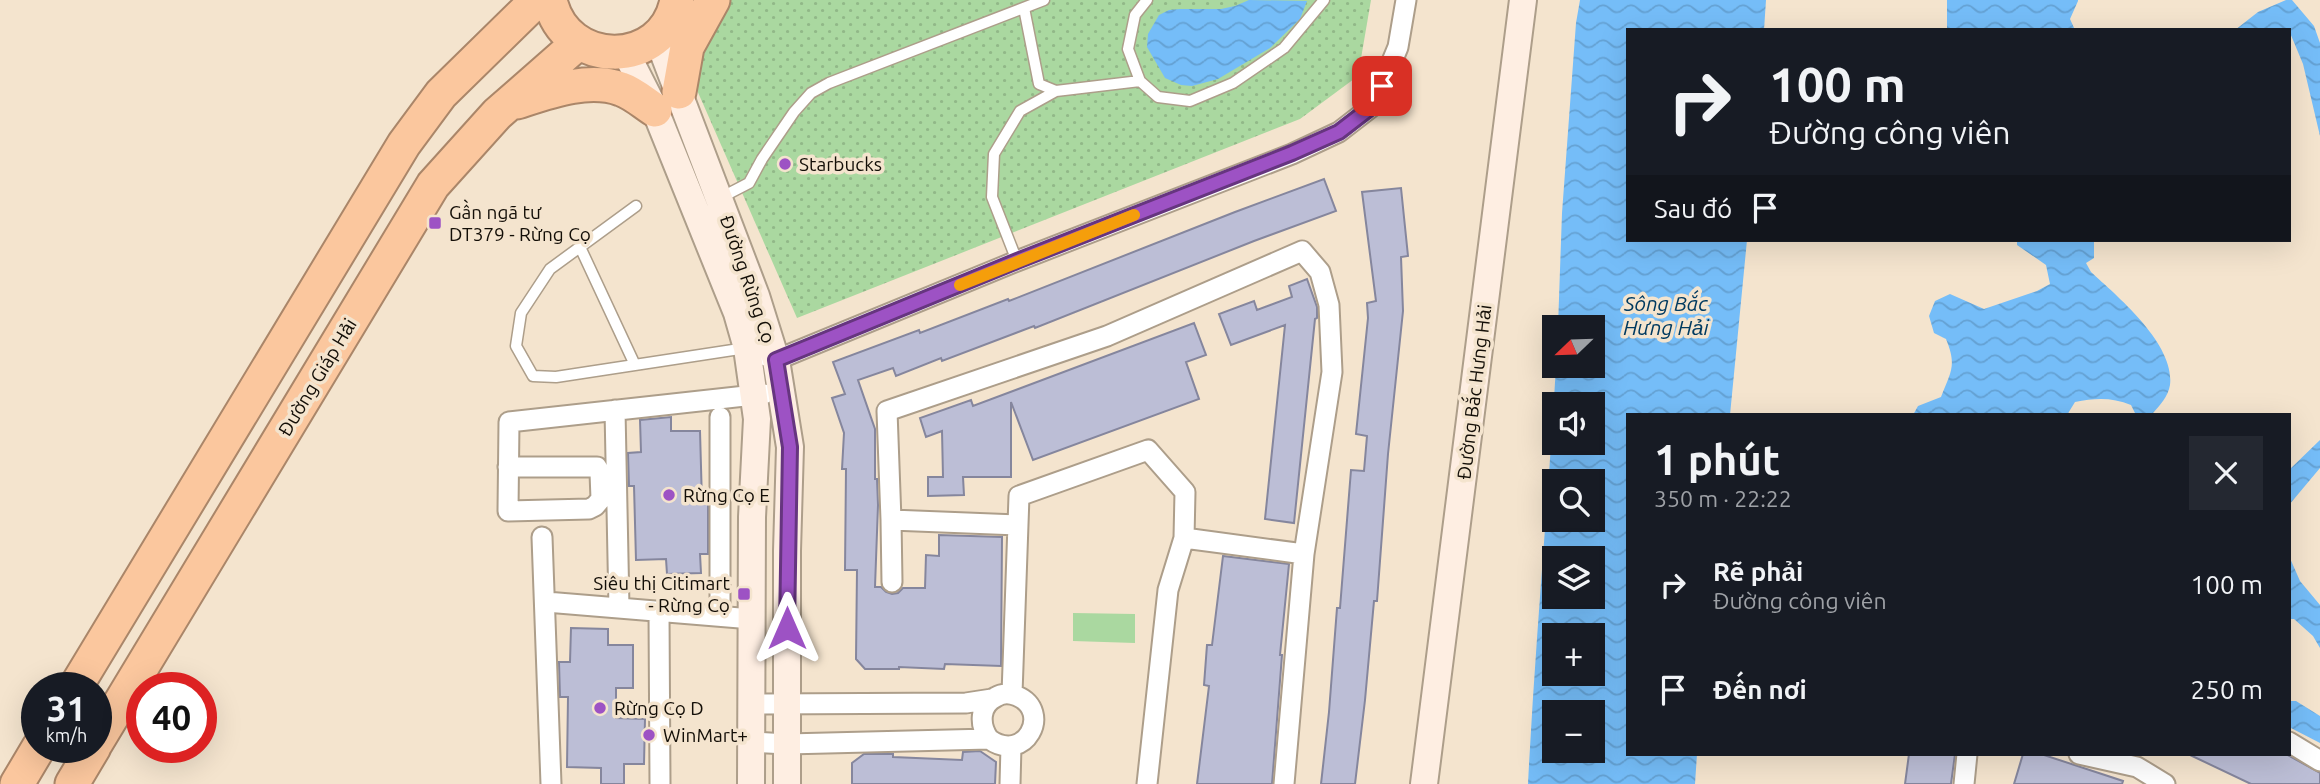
<!DOCTYPE html>
<html lang="vi">
<meta charset="utf-8">
<style>
:root{--surface:#171b24;--page:#242831;--text:#f1f3f6;--muted:#9ea1a6}
body{margin:0;font-family:Ubuntu,sans-serif;background:var(--page);color:var(--text);height:100vh;display:flex;flex-direction:column;font-size:26px;white-space:nowrap}
*{box-sizing:border-box;margin:0}
p{font-size:23px;color:var(--muted)}
.icon{flex:none;width:38px;height:38px;fill:none;stroke:currentColor;stroke-width:2;stroke-linecap:round;stroke-linejoin:round}
.map{position:relative;flex:1;overflow:hidden}
.side{position:absolute;left:1626px;top:413px;width:665px;height:343px;display:flex;flex-direction:column;background:var(--surface);border-radius:0px;box-shadow:0 7px 28px #0002}
.side>*{flex:none}
.banner{position:absolute;left:1626px;top:28px;width:665px;height:214px;border-radius:0px;box-shadow:0 7px 28px #0002;background:#171b24;color:var(--text);overflow:hidden}
.needle{width:46px;rotate:247deg}
.fabs{position:absolute;left:1542px;top:315px;display:grid;gap:14px}
.fabs a{display:grid;place-items:center;width:63px;height:63px;border-radius:0px;background:var(--surface);box-shadow:0 7px 28px #0002;font-size:35px}
.speed{position:absolute;left:21px;top:672px;display:flex;gap:14px;font-size:35px;font-weight:700;text-align:center}
.speed>*{display:grid;place-content:center;width:91px;height:91px;border-radius:50%;background:var(--surface);box-shadow:0 7px 28px #0002;line-height:1}
.speed small{font-size:18px;font-weight:400}
.speed .limit{border:10px solid #d22;background:#fff;color:#111}
.pin{position:absolute;display:grid;place-items:center;width:60px;height:60px;color:#fff;margin:-30px;border-radius:14px;box-shadow:0 4px 10px #0006}
.me{position:absolute;width:77px;margin:-38px;rotate:0deg;stroke-linejoin:round;filter:drop-shadow(0 0 5px #0008)}
.turn{display:flex;align-items:center;gap:24px;height:147px;padding:0 28px;font-size:32px}
.turn .icon{width:91px;height:91px;stroke-width:2.5}
.turn b{display:block;font-size:49px;line-height:60px}
.then{display:flex;align-items:center;height:66px;padding:0 28px;background:#0003;gap:14px;font-size:26px}
.round{display:grid;place-items:center;flex:none;width:74px;height:74px;border-radius:0px;background:var(--page)}
.headline{display:flex;align-items:center;justify-content:space-between;height:119px;padding:0 28px}
h1{font-size:42px;font-weight:700;line-height:52px}
ul{padding:0;list-style:none}
li{display:flex;align-items:center;gap:21px;height:105px;padding:0 28px}
li div{flex:1}
li b{display:block;font-size:26px}
li em{font-style:normal}
.map>svg:first-child{display:block}
.grass{fill:#aad8a0}
.park{fill:url(#park-dots)}
.water{fill:url(#water-waves);fill-rule:evenodd}
.building{fill:#bcbed6;stroke:#85869d;stroke-width:2}
.lines{fill:none;stroke-linecap:round;stroke-linejoin:round}
.lane-casing{stroke:#ad9e8a;stroke-width:13}
.street-casing{stroke:#ad9e8a;stroke-width:23}
.secondary-casing{stroke:#ad9e8a;stroke-width:30}
.highway-casing{stroke:#aa8669;stroke-width:37}
.lane{stroke:#fff;stroke-width:10}
.street{stroke:#fff;stroke-width:19}
.secondary{stroke:#feeee2;stroke-width:26}
.highway{stroke:#fbc79e;stroke-width:33}
.route-casing{stroke:#66357f;stroke-width:18}
.route{stroke:#9d52c4;stroke-width:12}
.slow{stroke:#f59e0b;stroke-width:12}
.poi-dot{fill:#9d52c4;stroke:#f4e4ce;stroke-width:2.5}
.labels{text-anchor:middle;dominant-baseline:central;stroke-width:7;stroke-linejoin:round;paint-order:stroke}
.poi-label{font-size:19px;fill:#130e07;stroke:#f4e4ce;text-anchor:start}
.street-label{font-size:19px;fill:#130e07;stroke:#f4e4ce}
.water-label{font-size:21px;font-style:italic;fill:#003a60;stroke:#f4e4ce}
</style>
<div class="map">
<svg width="2320" height="784" viewBox="0 0 2320 784">
<defs>
<pattern id="park-dots" width="8" height="8" patternUnits="userSpaceOnUse" patternTransform="scale(1.75)"><rect width="8" height="8" fill="#aad8a0"/><path d="M2 2h.1M6 6h.1" fill="none" stroke="#91b888" stroke-width="1.8" stroke-linecap="round"/></pattern>
<pattern id="water-waves" width="16" height="10" patternUnits="userSpaceOnUse" patternTransform="scale(1.75)"><rect width="16" height="10" fill="#75bdf8"/><path d="M0 5q4-4 8 0t8 0" fill="none" stroke="#64a1d3"/></pattern>
</defs>
<rect width="100%" height="100%" fill="#f4e4ce"/>
<path class="grass" d="M1073 613 1135 614V643L1073 641Z"/>
<path class="park" d="M729 0H1371L1358 76 1300 119 797 318 693 81 701 37Z"/>
<path class="water" d="M1249 0 1307 1 1300 19 1270 48 1218 79 1192 86 1181 85 1165 78 1147 47 1148 34 1159 15 1169 10 1180 9H1221L1235 6Z
M1580 0H1766L1764 30H1628V240H1747L1730 415H1628V754H1697L1695 784H1528C1535 644 1548 505 1556 366H1592V327H1558L1562 213 1576 23ZM1592 404V443H1554V404ZM1554 481H1592V520H1554ZM1554 558H1592V597H1554ZM1554 635H1592V674H1554ZM1554 712H1592V751H1554Z
M1947 0H2078V1L2070 19 2075 30H1947Z
M2286 0H2292L2314 26 2320 43V136L2303 64 2288 28 2235 30 2258 12Z
M2017 240H2094V258L2086 263 2091 272C2118 297 2175 344 2170 385 2168 397 2160 405 2153 413L2136 415 2131 405C2112 397 2095 398 2075 402L2067 415H1913L1918 406 1941 397C1951 371 1957 366 1946 339L1934 333 1929 316 1935 301 1950 294 1984 309 2037 291 2050 284 2046 265 2017 245Z
M2320 440V468L2289 505V470Z
M2289 556 2300 581 2320 605V648L2313 636 2294 619H2289Z
M2289 701H2296L2320 716V743L2289 727Z"/>
<path class="building" d="M1324 179 1336 211 1254 241 1035 328 1034 326 942 361 941 358 896 376 893 368 858 380 875 429V479H877L878 505 875 587H881L886 592 892 594 898 593 903 588H925L926 555 939 556V535L1002 537 1001 666 945 664 944 669 899 667V669H865L856 659 857 570H845L846 469H842L844 433 832 398 845 394 833 362 919 330 920 333 1008 299 1009 301 1235 212Z
M1401 188 1408 256 1401 257 1403 311 1388 454 1377 601H1374L1365 700 1355 784H1321L1329 712 1337 608H1340L1351 470 1364 471 1367 436 1356 434 1368 318 1367 303 1376 301 1362 192Z
M1307 279 1317 307V318L1315 319 1294 523 1265 519 1285 325 1231 345 1219 314 1254 301 1257 310 1292 297 1289 286Z
M1194 323 1206 355 1186 362 1199 399 1033 460 1011 402V477H963L964 495 928 496V477H943L942 431 926 437 920 418 971 400 973 406Z
M671 417V431H700L702 502H708V554H700L701 573 667 574 666 559 636 560 634 486H629L628 453 641 452 640 420Z
M1223 556 1289 564 1280 655H1282L1272 784H1197L1209 686 1204 685 1207 645H1212Z
M571 628 608 629V645H633V688H616V718L645 719 644 764H624V784H601V768L567 767 568 697H560L559 662H570Z
M980 751 996 762 995 784H852V763L864 754H893V757L962 760 963 752Z
M1909 754H1955L1951 784H1905Z
M2023 754H2041L2123 781 2122 784H2014Z
M2188 754H2286L2320 773V784H2251Z"/>
<g class="lines">
<defs>
<path id="lane" d="M1024 8 1039 84 1056 91
M1140 81 1128 49 1135 15 1147 0
M722 197 749 183 762 159 794 112 811 93 829 83 1044 0
M636 206 550 269 521 313 516 346 533 376 556 377 746 348
M580 247 635 365
M1017 261 992 197 994 154 1020 111 1056 91 1140 81 1158 97 1190 101 1233 83 1284 48 1324 0"/>
<path id="street" d="M766 356 776 360 1017 261 1292 154 1339 132 1374 105 1398 47 1406 0
M615 410 619 608
M508 467H597L600 473 601 499 595 506 589 509 508 511 509 422 764 394
M891 520 892 582
M1018 525 891 520 887 411 1107 336 1302 251 1320 272 1329 305 1332 372 1304 554
M542 537 551 784
M1184 538 1304 554 1284 784
M546 602 752 619
M659 612 660 784
M720 616V417
M1012 694 1019 496 1148 450 1185 492 1184 538 1168 590 1147 784
M751 704 966 703 992 699
M751 742 787 744 989 739C1025 765 1053 711 1017 696 1010 693 1002 693 996 697 979 705 979 725 989 739
M2289 742 2320 761
M2079 754 2137 767 2165 784
M1010 784 1011 746
M1964 784 1967 754"/>
<path id="secondary" d="M657 36 756 296 776 360 790 447 787 551V784
M625 51 655 110 737 313 747 348 757 419 752 517 751 784
M1424 784 1523 0"/>
<path id="highway" d="M550 0C565 69 664 70 677 0
M679 92 687 47 713 0
M517 102C548 92 588 77 621 89 633 93 644 103 655 110
M75 688 404 144 441 94 537 0
M96 743 433 185 497 114 578 43
M17 784 39 747
M72 784 94 747"/>
</defs>
<use href="#lane" class="lane-casing"/>
<use href="#street" class="street-casing"/>
<use href="#secondary" class="secondary-casing"/>
<use href="#highway" class="highway-casing"/>
<use href="#lane" class="lane"/>
<use href="#street" class="street"/>
<use href="#secondary" class="secondary"/>
<use href="#highway" class="highway"/>
</g>
<g class="lines">
<defs>
<path id="route" d="M787 628 790 447 776 360 1017 261 1292 153 1339 132 1374 105 1382 86"/>
</defs>
<use href="#route" class="route-casing"/>
<use href="#route" class="route"/>
<path class="slow" d="M960 285 1134 215"/>
</g>
<g class="poi-dot">
<circle cx="785" cy="164" r="7"/>
<rect x="428" y="216" width="14" height="14" rx="3.5"/>
<circle cx="669" cy="495" r="7"/>
<rect x="737" y="587" width="14" height="14" rx="3.5"/>
<circle cx="600" cy="708" r="7"/>
<circle cx="649" cy="735" r="7"/>
</g>
<g class="labels">
<g class="poi-label">
<text x="799" y="164">Starbucks</text>
<text x="449" y="212">Gần ngã tư<tspan x="449" dy="22">DT379 - Rừng Cọ</tspan></text>
<text x="683" y="495">Rừng Cọ E</text>
<text x="730" y="583" text-anchor="end">Siêu thị Citimart<tspan x="730" dy="22">- Rừng Cọ</tspan></text>
<text x="614" y="708">Rừng Cọ D</text>
<text x="663" y="735">WinMart+</text>
</g>
<g class="street-label">
<text transform="translate(748 279) rotate(71)">Đường Rừng Cọ</text>
<text transform="translate(317 377) rotate(-59)">Đường Giáp Hải</text>
<text transform="translate(1474 392) rotate(-83)">Đường Bắc Hưng Hải</text>
</g>
<g class="water-label">
<text x="1666" y="303">Sông Bắc<tspan x="1666" dy="24">Hưng Hải</tspan></text>
</g>
</g>
</svg>
<div class="fabs">
<a><svg class="needle" viewBox="-14 -14 28 28"><path d="M0-13l5 13h-10z" fill="#e53935"/><path d="M0 13l5-13h-10z" fill="#9ea1a6"/></svg></a>
<a><svg class="icon" aria-label="sound" viewBox="0 0 24 24"><path d="M4 9h4l5-4v14l-5-4H4zM17 9q2 3 0 6"/></svg></a>
<a><svg class="icon" aria-label="search" viewBox="0 0 24 24"><circle cx="10" cy="10" r="6"/><path d="M15 15l6 6"/></svg></a>
<a><svg class="icon" aria-label="layers" viewBox="0 0 24 24"><path d="M12 4l9 5-9 5-9-5zM3 14l9 5 9-5"/></svg></a>
<a>+</a>
<a>−</a>
</div>
<div class="speed"><div>31<small>km/h</small></div><div class="limit">40</div></div>
<div class="pin" style="left:1382px;top:86px;background:#d93025"><svg class="icon" aria-label="arrive" viewBox="0 0 24 24"><path d="M6 21V4h12l-3 4 3 4H6"/></svg></div>
<svg class="me" style="left:787px;top:628px" viewBox="-20 -20 40 40"><path d="M0-17L14 15 0 8-14 15z" fill="#9d52c4" stroke="#fff" stroke-width="4"/></svg>
<div class="banner">
<div class="turn"><svg class="icon" aria-label="right" viewBox="0 0 24 24"><path d="M7 20v-9h11M14 6l5 5-5 5"/></svg><div><b>100 m</b>Đường công viên</div></div>
<div class="then">Sau đó<svg class="icon" aria-label="arrive" viewBox="0 0 24 24"><path d="M6 21V4h12l-3 4 3 4H6"/></svg></div>
</div>
<section class="side">
<div class="headline"><div><h1>1 phút</h1><p>350 m · 22:22</p></div><a class="round"><svg class="icon" aria-label="close" viewBox="0 0 24 24"><path d="M6 6l12 12M18 6L6 18"/></svg></a></div>
<ul>
<li><svg class="icon" aria-label="right" viewBox="0 0 24 24"><path d="M7 20v-9h11M14 6l5 5-5 5"/></svg><div><b>Rẽ phải</b><p>Đường công viên</p></div><em>100 m</em></li>
<li><svg class="icon" aria-label="arrive" viewBox="0 0 24 24"><path d="M6 21V4h12l-3 4 3 4H6"/></svg><div><b>Đến nơi</b></div><em>250 m</em></li>
</ul>
</section>
</div>
